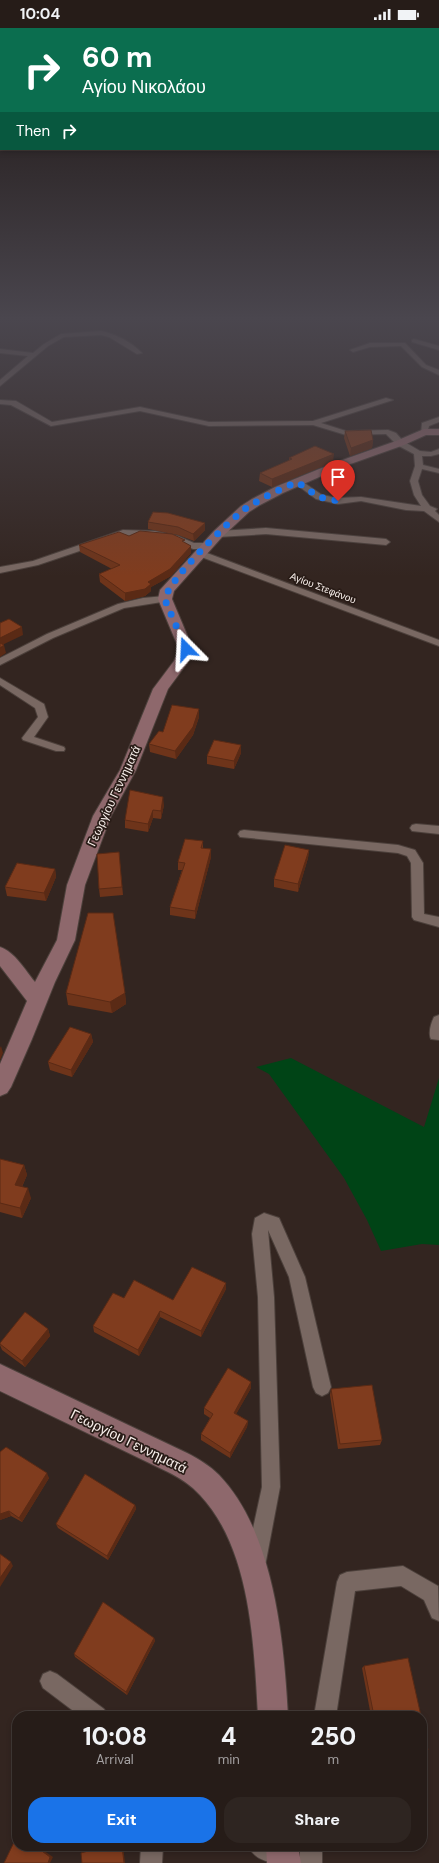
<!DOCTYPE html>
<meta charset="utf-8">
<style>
:root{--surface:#261c18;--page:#2e2521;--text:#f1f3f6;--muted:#a4a1a2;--line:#423a37;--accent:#1a73e8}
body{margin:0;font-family:"DM Sans",sans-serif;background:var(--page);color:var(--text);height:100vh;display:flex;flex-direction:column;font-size:15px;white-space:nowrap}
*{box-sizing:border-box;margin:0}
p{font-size:13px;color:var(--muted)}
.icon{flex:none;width:22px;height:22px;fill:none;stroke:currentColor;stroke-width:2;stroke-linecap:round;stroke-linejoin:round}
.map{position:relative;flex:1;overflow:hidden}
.panel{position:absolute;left:12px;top:1683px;width:415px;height:140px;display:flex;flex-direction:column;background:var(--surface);border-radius:16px;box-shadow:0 2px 6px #0003,0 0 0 1px var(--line)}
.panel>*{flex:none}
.banner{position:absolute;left:0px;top:0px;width:439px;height:122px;box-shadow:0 2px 6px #0003,0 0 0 1px var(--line);background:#0b6e4f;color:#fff;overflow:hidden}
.pin{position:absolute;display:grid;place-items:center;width:34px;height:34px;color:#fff;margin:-41px -17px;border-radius:50% 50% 50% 0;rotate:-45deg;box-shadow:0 0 4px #0007}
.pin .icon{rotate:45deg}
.me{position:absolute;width:44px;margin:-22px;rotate:339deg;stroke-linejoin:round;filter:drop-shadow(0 0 3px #0008)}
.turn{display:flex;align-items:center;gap:14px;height:84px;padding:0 16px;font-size:18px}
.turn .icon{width:52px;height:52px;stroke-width:2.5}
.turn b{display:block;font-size:28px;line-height:34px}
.then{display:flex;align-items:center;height:38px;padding:0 16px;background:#0003;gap:8px;font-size:15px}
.eta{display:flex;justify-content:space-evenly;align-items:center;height:68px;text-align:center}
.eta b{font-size:24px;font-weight:800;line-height:28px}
.button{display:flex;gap:8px;margin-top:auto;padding:8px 16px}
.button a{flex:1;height:46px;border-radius:16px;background:var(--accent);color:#fff;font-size:16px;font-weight:800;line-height:46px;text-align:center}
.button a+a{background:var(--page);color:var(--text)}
.status{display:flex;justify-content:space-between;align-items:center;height:28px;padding:0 20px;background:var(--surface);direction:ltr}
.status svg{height:11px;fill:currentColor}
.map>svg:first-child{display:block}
.green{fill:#004416}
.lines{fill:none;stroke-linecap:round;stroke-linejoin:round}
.street-casing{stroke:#4c403b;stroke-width:2}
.secondary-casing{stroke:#4c403b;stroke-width:2}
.street{fill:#796862;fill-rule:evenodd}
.secondary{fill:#8e686c;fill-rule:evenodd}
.wall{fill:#6e341a}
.shaded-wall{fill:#5a2a15}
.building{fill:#803c1e;stroke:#5a2a15}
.route{stroke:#1a73e8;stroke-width:7;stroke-dasharray:0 12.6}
.labels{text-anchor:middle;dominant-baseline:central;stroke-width:3.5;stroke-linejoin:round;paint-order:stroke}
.far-street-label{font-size:10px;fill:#f9f0ec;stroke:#291c17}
.street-label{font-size:12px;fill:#f9f0ec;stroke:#291c17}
.near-street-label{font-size:14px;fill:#f9f0ec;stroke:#291c17}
</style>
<div class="status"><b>10:04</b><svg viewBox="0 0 49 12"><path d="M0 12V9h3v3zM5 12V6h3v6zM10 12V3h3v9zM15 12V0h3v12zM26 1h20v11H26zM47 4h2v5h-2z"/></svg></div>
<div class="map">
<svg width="439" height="1835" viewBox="0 0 439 1835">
<rect width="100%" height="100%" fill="#332520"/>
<path class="green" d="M291 1030 424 1099 439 1050V1217L422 1216 381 1223 367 1192 344 1150 269 1046 256 1039Z"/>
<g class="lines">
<defs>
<path id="street" d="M101 303C116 306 131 314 142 325L137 326 109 309 101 307 64 309 48 318 0 358V352L28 328 0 325V321L33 325 44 316 61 306Z
M414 311 439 318V322L412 314V312Z
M370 315H405L426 337 439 342V347L422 339 401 318 370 319 353 324 350 322Z
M386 370 393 372 321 395 346 403 388 402 396 405 403 413 420 423 431 424 439 421V426L431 428H422L423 437 439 441V445L422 441 418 453 422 467 430 478 437 481 435 483 439 487V494L424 483 406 482 361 473 338 476 316 471 293 454 297 452H300L322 467 338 470 361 469 421 478 414 467 410 453 415 438 414 426 397 417 386 406 346 407 313 397 209 398 140 383 51 398 11 377 0 376V372L16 373 52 394 140 379 209 394 313 393Z
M439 389V394L429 398 427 406H421L422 395Z
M266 500 386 511 390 514 386 517 266 506 218 509 214 506 218 503Z
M123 502 155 503 178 508 194 515H206L210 518 206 521H193L173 512 155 509 124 508 38 537 0 545V539L33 533Z
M199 522 439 612V618L196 527V523Z
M165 568 168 569 170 571 168 573 124 580 53 610 0 637V630L47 606 118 576 143 570Z
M0 650 44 676 48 689 34 709 64 719 65 721 64 723H56L23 712 22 710 38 689 35 680 0 657Z
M416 796 439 798V806L412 803 410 800 412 797Z
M244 802 398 817 415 822 423 835 424 886 439 889V899L414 892 412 889 411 835 407 828 398 825 240 809 238 806 240 803Z
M439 987V1012L431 1011C428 1005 431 995 434 989Z
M264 1185 279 1190 305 1249 331 1359 328 1365 322 1368 316 1365 313 1359 289 1249 268 1202 274 1269 280 1459 266 1533 263 1540 256 1543 249 1540 246 1533 262 1459 258 1269 252 1206 255 1190Z
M403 1538 438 1558 439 1593 432 1590 424 1572 401 1558 355 1563 336 1688H314L337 1554 340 1547 347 1544Z
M50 1643 57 1646 104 1681 108 1688H80L43 1660 40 1653 43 1646Z
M141 1818H163L162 1835H140Z
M248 1818C267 1818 282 1814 291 1835 272 1835 257 1835 248 1818Z
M300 1818H322V1835H300Z"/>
<path id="secondary" d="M424 401H439V407H426L404 417 342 439 283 465 260 477 249 484 222 509 174 563 172 571 193 621 188 634 168 661 136 742 111 788 85 857 75 912 55 954 32 1011 11 1059 7 1065 0 1068V1036L27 973 0 938V919C15 924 25 942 35 954L57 912 67 857 93 788 120 742 153 661 174 633 179 621 158 571 160 562 214 503 241 478 252 471 275 459 334 435 396 413Z
M0 1336 187 1425C199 1431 210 1438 219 1447 274 1504 284 1613 288 1688H258C254 1617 251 1521 200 1467 191 1457 180 1450 168 1444L0 1363Z
M266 1818H298L301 1835H267Z"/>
</defs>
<use href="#street" class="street-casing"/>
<use href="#secondary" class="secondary-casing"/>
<use href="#street" class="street"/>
<use href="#secondary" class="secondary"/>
</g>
<path class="wall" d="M345 403 373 412 372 420 350 428 344 410Z
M289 430 333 434 272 459 259 453 260 445 289 433Z
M148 494 205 495V502L194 513 178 507 148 501Z
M129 508 185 515 191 518V525L171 548 151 559V563L145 568 125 573 100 554 99 546 112 541 80 524 79 517Z
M199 689 193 707 176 731 150 724 149 716 163 704Z
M241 725 234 741 207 736V728Z
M164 777 161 791 153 790 148 804 125 800V792Z
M203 813V820L211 821V829L195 891 170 887V879L182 842H178V834Z
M309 822 308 830 298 864 274 859V851Z
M119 824 123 867 100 869 99 861Z
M55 841 56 849 46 873 7 868 5 859Z
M66 965H125L126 976 112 985 68 977Z
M91 1006 93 1014 72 1049 50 1042 48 1034Z
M0 1131 24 1137 27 1147 22 1159 31 1170 22 1190 0 1184Z
M226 1261 201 1309 160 1289 139 1328 94 1304 93 1298 124 1270 173 1272Z
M48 1301 50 1308 25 1339 2 1322 0 1317V1315Z
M251 1354V1360L236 1386 248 1393 247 1399 230 1430 201 1412V1406L210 1390 204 1386V1380Z
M331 1361 382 1412 380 1417 338 1421 330 1367Z
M0 1424 49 1450 22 1494 11 1488 0 1492Z
M135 1477 136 1481 108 1532 58 1500 56 1496Z
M154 1610 155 1613 127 1667 75 1629 74 1626Z
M364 1638 421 1688H371L362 1640Z"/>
<path class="shaded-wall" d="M373 412 372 420 350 428 351 420Z
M334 426 333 434 272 459V451Z
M205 495V502L194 513 193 506Z
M191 518V525L171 548 151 559V563L145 568 125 573V565L148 554Z
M22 599 23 607 0 618V610Z
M4 617 6 625 0 629V620Z
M199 681V689L193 707 176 731 175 723Z
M241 717V725L234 741V733Z
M163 769 164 777 161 791V783Z
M153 782V790L148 804V796Z
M211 821V829L195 891V883Z
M309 822 308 830 298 864V856Z
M55 841 56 849 46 873 44 865Z
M125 965 126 976 112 985 110 974Z
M91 1006 93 1014 72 1049 71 1042Z
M1 1018 3 1025 0 1032V1020Z
M24 1137 27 1147 18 1167 15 1157Z
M28 1160 31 1170 22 1190 20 1180Z
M226 1255V1261L201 1309V1303Z
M160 1283V1289L139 1328 138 1322Z
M48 1301 50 1308 25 1339 22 1333Z
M251 1354V1360L234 1390V1385Z
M248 1393 247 1399 230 1430V1425Z
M47 1445 49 1450 22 1494 19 1490Z
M135 1477 136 1481 108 1532 107 1528Z
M9 1483 11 1488 0 1492V1486Z
M11 1534 13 1538 0 1559V1550Z
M154 1610 155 1613 127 1667 126 1664Z
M35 1818H37L53 1829 50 1835H48Z
M122 1818H123L125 1835H124Z"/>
<path class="building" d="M371 402 373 412 351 420 345 403Z
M315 418 334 426 272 451 260 445 292 431 289 430Z
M153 484 168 485 205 495 193 506 178 499 148 494Z
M140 503 172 506 185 512 182 513 191 518 170 541 148 554 151 556 145 561 125 565 99 546 120 537 79 517 119 504 129 508Z
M9 591 22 599 0 610V595Z
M0 615 4 617 0 620Z
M172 677 199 681 193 699 175 723 149 716 159 703 163 704Z
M214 712 241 717 234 733 207 728Z
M130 762 163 769 161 783 153 782 148 796 125 792Z
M185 811 203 813 201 820 211 821 195 883 170 879 185 835 178 834Z
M285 817 309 822 298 856 274 851Z
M119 824 122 859 99 861 97 826Z
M17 835 55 841 44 865 5 859Z
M88 885H113L125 965 110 974 66 965Z
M70 999 91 1006 71 1042 48 1034Z
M0 1131 24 1137 15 1157 28 1160 20 1180 0 1175Z
M192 1239 226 1255 201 1303 160 1283 138 1322 93 1298 113 1265 124 1270 134 1252 173 1272Z
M25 1284 48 1301 22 1333 0 1316V1315Z
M228 1340 251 1354 234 1385 248 1393 230 1425 201 1406 213 1386 204 1380Z
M372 1357 382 1412 340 1416 331 1361Z
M6 1419 47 1445 19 1490 9 1483 0 1486V1424Z
M85 1446 135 1477 107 1528 56 1496Z
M0 1526 11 1534 0 1550Z
M103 1574 154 1610 126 1664 74 1626Z
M408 1630 421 1688H374L364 1638Z
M422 1694 428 1722 422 1723Z
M17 1808V1818H35L50 1829 48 1835H4Z
M106 1818H122L124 1835H82L81 1825Z"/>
<linearGradient id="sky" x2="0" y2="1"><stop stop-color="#1c1412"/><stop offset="0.53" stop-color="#4a464e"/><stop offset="1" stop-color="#4a464e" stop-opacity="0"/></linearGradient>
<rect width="439" height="549" fill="url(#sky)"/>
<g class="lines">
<path class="route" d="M186 621 165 572C165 555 230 492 245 481 261 470 279 462 297 454L319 469 338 473"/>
</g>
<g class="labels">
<g class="far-street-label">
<text transform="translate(323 560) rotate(21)">Αγίου Στεφάνου</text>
</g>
<g class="street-label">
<text transform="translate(114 768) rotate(-65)">Γεωργίου Γεννηματά</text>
</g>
<g class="near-street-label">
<text transform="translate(129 1413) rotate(26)">Γεωργίου Γεννηματά</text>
</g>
</g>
</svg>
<div class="pin" style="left:338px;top:473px;background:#d93025"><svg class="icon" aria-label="arrive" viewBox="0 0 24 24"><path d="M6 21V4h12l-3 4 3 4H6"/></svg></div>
<svg class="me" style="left:186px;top:621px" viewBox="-20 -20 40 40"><path d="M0-17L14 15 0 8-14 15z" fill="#1a73e8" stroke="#fff" stroke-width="4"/></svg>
<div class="banner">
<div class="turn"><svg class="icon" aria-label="right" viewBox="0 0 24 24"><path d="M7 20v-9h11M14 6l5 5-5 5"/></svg><div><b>60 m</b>Αγίου Νικολάου</div></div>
<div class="then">Then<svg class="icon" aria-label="right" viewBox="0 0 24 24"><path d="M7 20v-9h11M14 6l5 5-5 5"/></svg></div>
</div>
<section class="panel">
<div class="eta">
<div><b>10:08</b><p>Arrival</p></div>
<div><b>4</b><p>min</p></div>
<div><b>250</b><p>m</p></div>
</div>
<div class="button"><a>Exit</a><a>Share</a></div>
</section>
</div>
